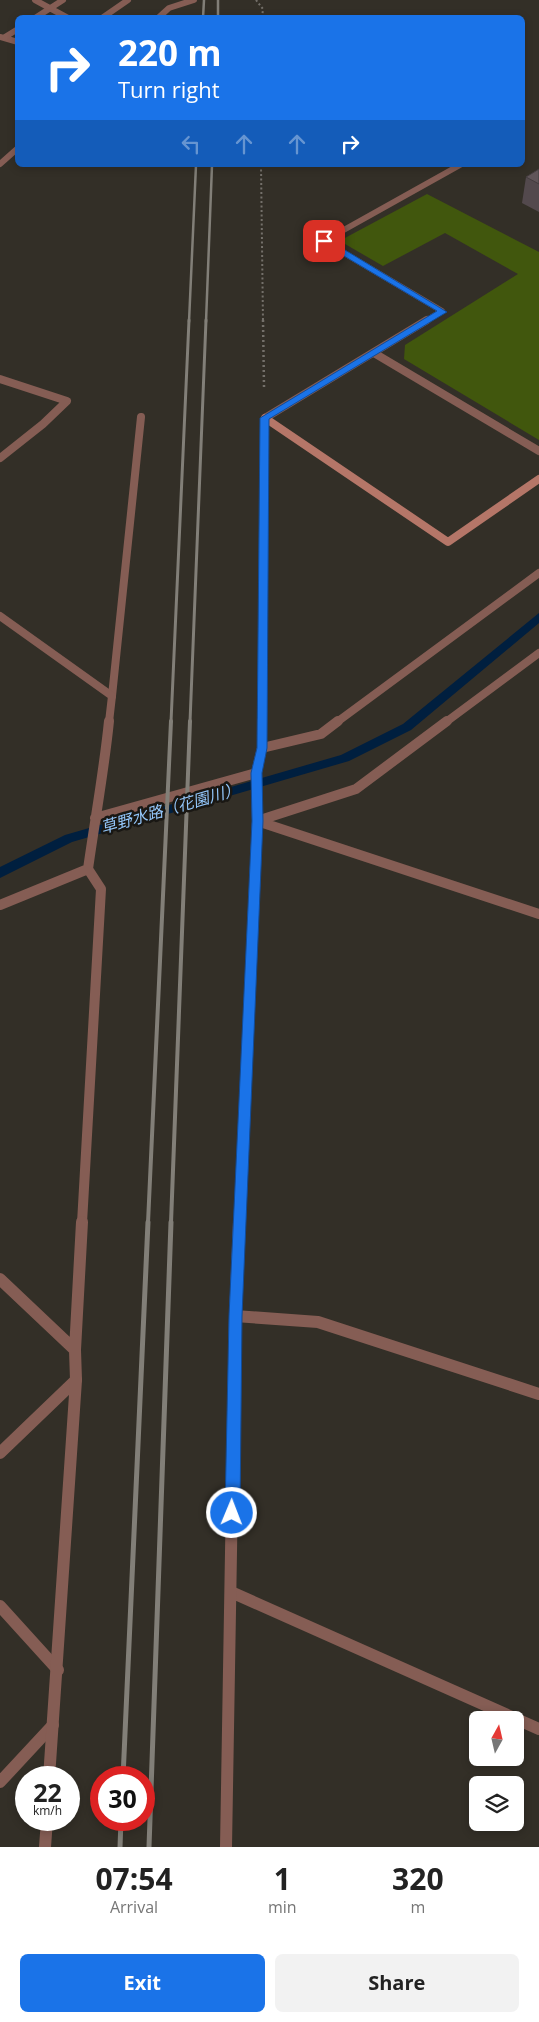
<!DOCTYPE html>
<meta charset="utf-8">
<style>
:root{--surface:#fff;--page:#f2f2f2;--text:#222;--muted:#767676;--accent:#1a73e8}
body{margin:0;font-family:"Open Sans","Noto Sans JP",sans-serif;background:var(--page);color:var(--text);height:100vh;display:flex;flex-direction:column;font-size:19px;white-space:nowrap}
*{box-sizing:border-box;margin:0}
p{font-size:16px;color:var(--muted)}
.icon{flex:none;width:28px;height:28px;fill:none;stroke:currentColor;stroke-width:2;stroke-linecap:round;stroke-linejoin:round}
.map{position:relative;height:1847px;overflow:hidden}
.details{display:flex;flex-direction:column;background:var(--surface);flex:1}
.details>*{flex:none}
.hud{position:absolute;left:15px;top:15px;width:510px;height:152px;border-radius:8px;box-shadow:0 2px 8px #0003;background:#1a73e8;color:#fff;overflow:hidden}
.needle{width:32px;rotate:8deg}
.tools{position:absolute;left:469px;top:1711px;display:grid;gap:10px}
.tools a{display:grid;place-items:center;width:55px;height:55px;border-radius:8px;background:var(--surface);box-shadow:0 2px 8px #0003;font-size:25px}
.speed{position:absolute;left:15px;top:1766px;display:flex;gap:10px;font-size:25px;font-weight:700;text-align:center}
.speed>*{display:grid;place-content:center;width:65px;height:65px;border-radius:50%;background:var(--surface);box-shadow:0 2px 8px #0003;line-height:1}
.speed small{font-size:12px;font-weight:400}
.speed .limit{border:8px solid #d22;background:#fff;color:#111}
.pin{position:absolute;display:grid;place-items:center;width:42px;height:42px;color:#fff;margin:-21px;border-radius:10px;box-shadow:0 2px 8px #0006}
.me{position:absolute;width:55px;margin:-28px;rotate:1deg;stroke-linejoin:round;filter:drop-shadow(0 0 4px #0008)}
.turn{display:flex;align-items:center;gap:18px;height:105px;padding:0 20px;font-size:22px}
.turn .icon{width:65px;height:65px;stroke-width:2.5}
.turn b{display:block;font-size:35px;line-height:42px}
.lanes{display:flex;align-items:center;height:48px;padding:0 20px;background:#0003;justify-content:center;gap:25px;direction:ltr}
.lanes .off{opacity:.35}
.eta{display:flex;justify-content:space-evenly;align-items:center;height:85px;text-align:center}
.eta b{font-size:30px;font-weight:700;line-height:35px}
.button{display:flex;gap:10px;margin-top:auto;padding:10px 20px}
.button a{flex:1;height:58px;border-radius:8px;background:var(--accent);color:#fff;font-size:20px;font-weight:700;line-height:58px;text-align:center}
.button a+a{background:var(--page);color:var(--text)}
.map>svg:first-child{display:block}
.green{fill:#41570d}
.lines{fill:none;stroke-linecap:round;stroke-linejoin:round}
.stream{fill:#001f3f;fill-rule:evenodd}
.path-far1{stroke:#74706a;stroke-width:2;stroke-dasharray:2 2.5;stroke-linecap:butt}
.path{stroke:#74706a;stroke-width:2.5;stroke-dasharray:2 3;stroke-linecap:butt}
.lane-far2{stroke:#855d54;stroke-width:6}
.lane-far1{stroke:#855d54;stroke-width:8}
.lane{stroke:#855d54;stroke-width:12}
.street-far3{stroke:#855d54;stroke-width:6}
.street-far2{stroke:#855d54;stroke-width:8}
.street-far1{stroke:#855d54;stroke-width:10}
.street{stroke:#855d54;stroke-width:12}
.secondary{stroke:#b57668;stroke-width:8}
.rail-far3{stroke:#827f78;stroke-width:2.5}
.rail-far2{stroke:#827f78;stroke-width:3}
.rail-far1{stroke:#827f78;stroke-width:4}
.rail{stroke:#827f78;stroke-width:5}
.wall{fill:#53494d}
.building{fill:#605559;stroke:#433c3e}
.route{fill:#1a73e8;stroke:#114b97}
.labels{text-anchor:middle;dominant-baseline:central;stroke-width:5;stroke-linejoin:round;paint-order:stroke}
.water-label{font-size:16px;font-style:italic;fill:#93c6fa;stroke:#191713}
</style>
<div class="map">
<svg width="539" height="1847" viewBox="0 0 539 1847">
<rect width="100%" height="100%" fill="#332f27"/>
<path class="green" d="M427 194 539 252V440L404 359 405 345 518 274 445 233 383 266 345 244 343 239Z"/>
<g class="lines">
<path class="stream" d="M539 613V623L411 730 349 761 72 842 0 878V867L65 835 341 755 403 724Z"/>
<path class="path-far1" d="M256 0 263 9 262 18
M261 165 263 322"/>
<path class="path" d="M263 320 264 387"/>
<path class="lane-far2" d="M102 18 128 0
M0 37 18 42"/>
<path class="lane-far1" d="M0 379 67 401 43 424 0 458
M112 696 141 417"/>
<path class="lane" d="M235 1316 318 1322 539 1394
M0 1453 76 1380
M231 1592 539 1729
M0 1606 58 1670
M0 1782 53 1725"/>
<path class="street-far3" d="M35 0 68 18
M35 18 63 0
M158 18 169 8 194 0
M5 37 18 29
M0 164 18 148
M424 322 442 311 324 241 460 165"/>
<path class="street-far2" d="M374 353 539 451
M0 616 112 696 109 722
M262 722 265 418 427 320
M337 722 539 573
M446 722 539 653"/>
<path class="street-far1" d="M262 748 321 734 338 721
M95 818 256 773
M257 821 356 789 447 721
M257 821 539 914
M0 905 88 869C95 819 104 771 109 721
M82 1223 101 889 88 869
M239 1223 257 821 256 773 262 748V721"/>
<path class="street" d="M0 1279 75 1350
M49 1778 76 1380 75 1350 82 1222
M45 1847 47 1820
M226 1847 235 1316 239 1222"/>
<path class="secondary" d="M265 418 448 542 539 479"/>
<path class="rail-far3" d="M218 0V18
M203 18 204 0
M189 322 196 165
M206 322 212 165"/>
<path class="rail-far2" d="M171 722 189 320
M190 722 206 320"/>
<path class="rail-far1" d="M148 1223 171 721
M171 1223 190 721"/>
<path class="rail" d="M123 1778 148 1222
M120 1847 121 1820
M149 1847 171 1222"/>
</g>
<path class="wall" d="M539 169V212L522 203 526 177Z"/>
<path class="building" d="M539 169V184L526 177Z"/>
<path class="route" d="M322 239H327L447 312 269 419 267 748 262 773 263 821 242 1316 240 1513 238 1518 232 1520 227 1518 225 1513 229 1316 252 821 251 773 257 748 260 418 437 311 322 243Z"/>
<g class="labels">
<g class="water-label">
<text transform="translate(170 808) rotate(-16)">草野水路（花園川）</text>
</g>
</g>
</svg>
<div class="tools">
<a><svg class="needle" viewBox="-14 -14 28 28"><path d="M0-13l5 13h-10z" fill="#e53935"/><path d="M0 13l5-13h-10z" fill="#767676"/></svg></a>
<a><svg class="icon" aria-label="layers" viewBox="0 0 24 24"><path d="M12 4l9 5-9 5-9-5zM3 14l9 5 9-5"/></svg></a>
</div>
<div class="speed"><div>22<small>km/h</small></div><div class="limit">30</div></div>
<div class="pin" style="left:324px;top:241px;background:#d93025"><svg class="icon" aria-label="arrive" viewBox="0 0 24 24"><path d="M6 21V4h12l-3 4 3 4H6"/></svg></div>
<svg class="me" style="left:232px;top:1513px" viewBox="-20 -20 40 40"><circle r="17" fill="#1a73e8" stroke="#fff" stroke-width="3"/><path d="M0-11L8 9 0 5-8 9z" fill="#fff"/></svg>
<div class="hud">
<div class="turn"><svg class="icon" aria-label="right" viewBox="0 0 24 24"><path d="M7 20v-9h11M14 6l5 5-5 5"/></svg><div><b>220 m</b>Turn right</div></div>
<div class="lanes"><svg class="icon off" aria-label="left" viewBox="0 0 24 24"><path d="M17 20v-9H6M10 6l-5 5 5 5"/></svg><svg class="icon off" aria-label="ahead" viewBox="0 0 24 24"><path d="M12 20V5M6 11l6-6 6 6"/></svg><svg class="icon off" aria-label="ahead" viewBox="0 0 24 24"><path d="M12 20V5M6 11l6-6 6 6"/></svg><svg class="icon" aria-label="right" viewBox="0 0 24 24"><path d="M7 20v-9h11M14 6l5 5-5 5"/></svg></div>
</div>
</div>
<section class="details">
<div class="eta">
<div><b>07:54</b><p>Arrival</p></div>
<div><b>1</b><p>min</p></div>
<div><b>320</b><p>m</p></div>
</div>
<div class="button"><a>Exit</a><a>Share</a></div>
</section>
